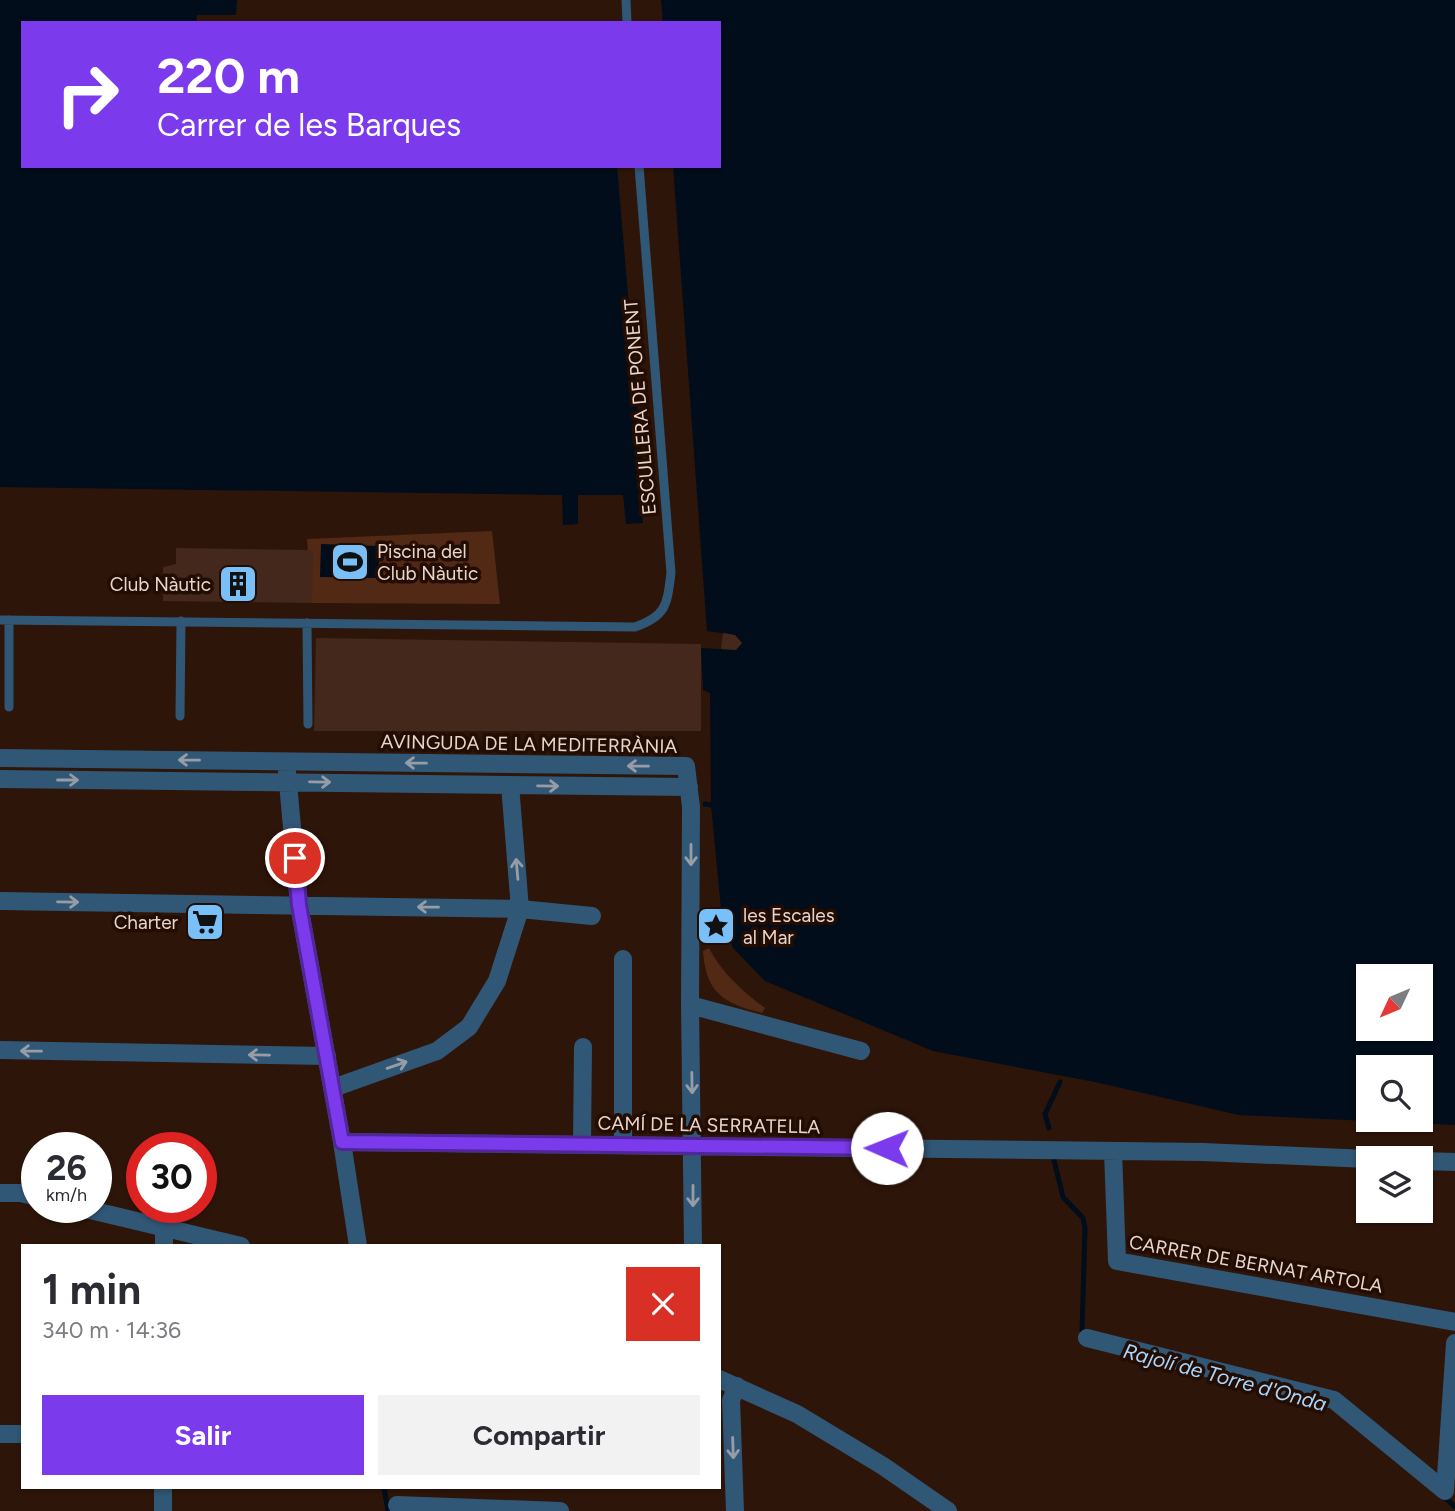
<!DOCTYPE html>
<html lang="es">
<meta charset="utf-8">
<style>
:root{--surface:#fff;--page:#f2f2f3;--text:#2b2b33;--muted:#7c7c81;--accent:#7c3aed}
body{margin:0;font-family:Figtree,sans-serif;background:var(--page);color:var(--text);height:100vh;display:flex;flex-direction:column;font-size:26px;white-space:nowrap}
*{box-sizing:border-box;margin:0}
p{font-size:23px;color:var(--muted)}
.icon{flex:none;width:38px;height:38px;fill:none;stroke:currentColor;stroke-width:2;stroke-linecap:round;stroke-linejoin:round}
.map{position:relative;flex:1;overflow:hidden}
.sheet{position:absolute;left:21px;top:1244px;width:700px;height:245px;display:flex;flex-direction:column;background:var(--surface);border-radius:0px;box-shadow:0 2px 5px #0004}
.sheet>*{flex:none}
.top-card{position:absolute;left:21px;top:21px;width:700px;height:147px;border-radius:0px;box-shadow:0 2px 5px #0004;background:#7c3aed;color:#fff;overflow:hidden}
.needle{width:46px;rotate:226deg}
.fabs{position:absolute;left:1356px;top:964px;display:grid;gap:14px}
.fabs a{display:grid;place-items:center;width:77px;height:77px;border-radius:0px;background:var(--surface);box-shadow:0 2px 5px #0004;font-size:35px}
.speed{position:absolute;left:21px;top:1132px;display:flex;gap:14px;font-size:35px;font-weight:700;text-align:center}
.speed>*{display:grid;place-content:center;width:91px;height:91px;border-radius:50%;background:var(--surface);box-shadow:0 2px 5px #0004;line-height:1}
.speed small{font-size:18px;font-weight:400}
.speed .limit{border:10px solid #d22;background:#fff;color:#111}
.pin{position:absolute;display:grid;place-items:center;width:60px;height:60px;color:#fff;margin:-30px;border:4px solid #fff;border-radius:50%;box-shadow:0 2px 7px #0007}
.me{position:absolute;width:77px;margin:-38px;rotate:271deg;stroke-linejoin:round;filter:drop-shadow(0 0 5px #0008)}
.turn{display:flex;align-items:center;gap:24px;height:147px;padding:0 21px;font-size:32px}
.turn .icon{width:91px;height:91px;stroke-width:2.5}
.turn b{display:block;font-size:49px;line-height:60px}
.round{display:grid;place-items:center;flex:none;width:74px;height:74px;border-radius:0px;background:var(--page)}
.headline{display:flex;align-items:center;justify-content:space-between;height:119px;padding:0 21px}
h1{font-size:42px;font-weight:700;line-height:52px}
.action{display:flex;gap:14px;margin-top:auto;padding:14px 21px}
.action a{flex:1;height:80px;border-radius:0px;background:var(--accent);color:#fff;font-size:28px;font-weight:700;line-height:80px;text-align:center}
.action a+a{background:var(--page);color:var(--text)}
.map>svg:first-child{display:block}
.green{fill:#522915}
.water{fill:#010d1a;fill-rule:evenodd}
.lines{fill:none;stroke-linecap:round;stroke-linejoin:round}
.stream{stroke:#010d1a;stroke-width:5}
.building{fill:#43281b}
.service{stroke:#315776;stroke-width:9}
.minor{stroke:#315776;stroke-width:18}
.oneway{stroke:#969da6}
.route-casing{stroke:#51269a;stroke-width:18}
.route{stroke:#7c3aed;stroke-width:12}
.labels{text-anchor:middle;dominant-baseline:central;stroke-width:7;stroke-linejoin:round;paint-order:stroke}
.street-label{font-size:19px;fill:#e8d6ce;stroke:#230c02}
.poi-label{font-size:19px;fill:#e8d6ce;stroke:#230c02;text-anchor:start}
.water-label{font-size:21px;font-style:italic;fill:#a9d6fc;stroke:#230c02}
</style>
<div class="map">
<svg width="1455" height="1511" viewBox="0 0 1455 1511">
<rect width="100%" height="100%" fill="#2e1509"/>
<path class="green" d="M492 531 500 604 312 603 307 539Z
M709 948C721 972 743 992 765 1008L762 1013C723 1003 706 993 703 951Z"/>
<path class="water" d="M0 0H237L236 15H197L196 23H23V166H617L646 506 642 507 643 523 626 524 623 495H578V524L563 525 562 495 0 487Z
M661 0H1455V1125L1239 1115 1095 1082 933 1051 765 981 733 948 722 920 711 805 710 693 703 690 701 648 736 650 742 643 735 635 707 631 673 166H719V23H663ZM1368 976H1421V1029H1368ZM1368 1068H1421V1120H1368Z
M321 544 380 546 378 578 320 577Z"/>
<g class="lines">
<path class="stream" d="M705 804 711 805
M1049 1128 1045 1114 1060 1082
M1054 1160 1063 1197 1083 1218 1085 1228 1082 1332
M384 1488 388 1511
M1442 1495 1455 1507"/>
</g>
<path class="building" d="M176 548 313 550 312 603 163 601V567L176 564Z
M723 633 735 635 742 643 736 650 721 649Z
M316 638 701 644V731H314Z"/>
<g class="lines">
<path class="service" d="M626 0 627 23
M0 620 635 627C667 616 667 604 671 573L639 166
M9 620V707
M307 623 308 724
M180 716 181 621"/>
<path class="minor" d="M0 758 686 766 691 807 690 1005 693 1246
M287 772 299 905 342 1142 358 1246
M0 779 689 787
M0 901 520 909 592 916
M623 959V1145
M690 1005 861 1051
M0 1050 327 1056
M333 1088 437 1051 469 1027 497 981 520 909 510 785
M342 1142 1203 1152 1368 1159
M582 1143 583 1047
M1113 1151 1117 1261 1455 1322
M1421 1161 1455 1162
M0 1193H21L37 1197
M82 1208 241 1246
M164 1246V1227
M1087 1338 1334 1400 1445 1491
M719 1379 797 1414 883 1466 948 1511
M0 1434H23
M1445 1491 1455 1343
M397 1505 560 1511
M163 1511V1488
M735 1511 731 1400 737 1386"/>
</g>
<defs><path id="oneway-shaft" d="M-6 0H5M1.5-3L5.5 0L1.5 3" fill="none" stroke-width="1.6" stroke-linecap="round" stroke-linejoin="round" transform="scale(1.75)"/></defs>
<g class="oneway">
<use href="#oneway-shaft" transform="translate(189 760) rotate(-179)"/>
<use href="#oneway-shaft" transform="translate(416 763) rotate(-179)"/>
<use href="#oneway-shaft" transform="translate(638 766) rotate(-179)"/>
<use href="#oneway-shaft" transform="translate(68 780)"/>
<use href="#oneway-shaft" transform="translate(320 782) rotate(1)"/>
<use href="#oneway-shaft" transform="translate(548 786) rotate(1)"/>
<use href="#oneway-shaft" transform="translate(691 855) rotate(90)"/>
<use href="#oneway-shaft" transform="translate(517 869) rotate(-95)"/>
<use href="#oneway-shaft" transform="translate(68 902) rotate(1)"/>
<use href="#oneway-shaft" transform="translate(428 907) rotate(-179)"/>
<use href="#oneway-shaft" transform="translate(31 1051) rotate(-179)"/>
<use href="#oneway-shaft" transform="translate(259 1055) rotate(-179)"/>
<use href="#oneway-shaft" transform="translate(397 1065) rotate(-19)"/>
<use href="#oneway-shaft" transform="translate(692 1083) rotate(89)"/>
<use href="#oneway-shaft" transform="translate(693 1196) rotate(90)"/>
<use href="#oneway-shaft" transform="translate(733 1448) rotate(88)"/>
</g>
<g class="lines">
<defs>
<path id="route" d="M295 858 299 905 342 1142 887 1148"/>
</defs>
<use href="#route" class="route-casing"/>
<use href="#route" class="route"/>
</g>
<defs>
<symbol id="stadium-square" viewBox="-11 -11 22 22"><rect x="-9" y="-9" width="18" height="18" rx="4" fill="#79bff8" stroke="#230c02"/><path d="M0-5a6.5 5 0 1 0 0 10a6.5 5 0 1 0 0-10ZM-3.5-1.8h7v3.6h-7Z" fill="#111"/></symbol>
<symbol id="building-square" viewBox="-11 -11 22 22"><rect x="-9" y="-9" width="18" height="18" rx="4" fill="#79bff8" stroke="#230c02"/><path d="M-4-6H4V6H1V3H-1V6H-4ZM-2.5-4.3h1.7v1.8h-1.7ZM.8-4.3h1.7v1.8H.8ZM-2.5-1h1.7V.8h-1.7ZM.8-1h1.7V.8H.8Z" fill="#111"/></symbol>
<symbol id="supermarket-square" viewBox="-11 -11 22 22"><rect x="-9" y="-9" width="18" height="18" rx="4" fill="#79bff8" stroke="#230c02"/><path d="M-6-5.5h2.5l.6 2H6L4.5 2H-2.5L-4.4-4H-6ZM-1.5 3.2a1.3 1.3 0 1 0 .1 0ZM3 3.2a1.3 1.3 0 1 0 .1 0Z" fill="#111"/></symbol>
<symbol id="sight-square" viewBox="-11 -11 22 22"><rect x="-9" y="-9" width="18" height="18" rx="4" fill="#79bff8" stroke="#230c02"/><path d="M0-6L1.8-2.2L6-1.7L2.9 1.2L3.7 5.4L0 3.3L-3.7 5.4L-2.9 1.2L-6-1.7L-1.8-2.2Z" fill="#111"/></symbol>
</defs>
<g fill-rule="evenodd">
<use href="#stadium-square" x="328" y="540" width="44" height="44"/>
<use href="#building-square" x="216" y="562" width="44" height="44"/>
<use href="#supermarket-square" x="183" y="900" width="44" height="44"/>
<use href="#sight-square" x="694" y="904" width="44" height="44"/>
</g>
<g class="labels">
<g class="street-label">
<text transform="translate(640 407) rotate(-95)">ESCULLERA DE PONENT</text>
<text transform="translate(529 744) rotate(1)">AVINGUDA DE LA MEDITERRÀNIA</text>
<text transform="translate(709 1125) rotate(1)">CAMÍ DE LA SERRATELLA</text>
<text transform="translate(1256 1264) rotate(10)">CARRER DE BERNAT ARTOLA</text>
</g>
<g class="poi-label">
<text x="377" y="551">Piscina del<tspan x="377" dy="22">Club Nàutic</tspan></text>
<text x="211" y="584" text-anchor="end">Club Nàutic</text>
<text x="743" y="915">les Escales<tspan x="743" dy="22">al Mar</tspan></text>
<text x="178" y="922" text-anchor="end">Charter</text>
</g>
<g class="water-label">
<text transform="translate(1225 1377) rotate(15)">Rajolí de Torre d'Onda</text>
</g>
</g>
</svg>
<div class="fabs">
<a><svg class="needle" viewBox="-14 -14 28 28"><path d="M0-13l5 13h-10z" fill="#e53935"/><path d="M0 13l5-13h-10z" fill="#7c7c81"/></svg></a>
<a><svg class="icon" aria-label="search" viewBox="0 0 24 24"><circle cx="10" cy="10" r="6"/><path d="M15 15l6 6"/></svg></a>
<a><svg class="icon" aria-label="layers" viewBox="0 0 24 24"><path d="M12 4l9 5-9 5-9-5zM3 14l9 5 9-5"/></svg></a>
</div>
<div class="speed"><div>26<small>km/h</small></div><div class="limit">30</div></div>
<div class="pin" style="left:295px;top:858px;background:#d93025"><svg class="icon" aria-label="arrive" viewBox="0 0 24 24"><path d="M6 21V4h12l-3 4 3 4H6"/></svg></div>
<svg class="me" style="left:887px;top:1148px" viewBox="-20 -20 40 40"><circle r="19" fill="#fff"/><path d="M0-13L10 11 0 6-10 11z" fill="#7c3aed"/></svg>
<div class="top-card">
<div class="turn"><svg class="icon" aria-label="right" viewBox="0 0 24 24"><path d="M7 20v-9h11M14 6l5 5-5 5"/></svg><div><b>220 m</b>Carrer de les Barques</div></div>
</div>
<section class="sheet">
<div class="headline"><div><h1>1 min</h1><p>340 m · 14:36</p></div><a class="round" style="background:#d93025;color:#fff"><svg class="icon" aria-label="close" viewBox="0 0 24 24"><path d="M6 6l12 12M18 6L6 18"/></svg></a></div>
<div class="action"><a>Salir</a><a>Compartir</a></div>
</section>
</div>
